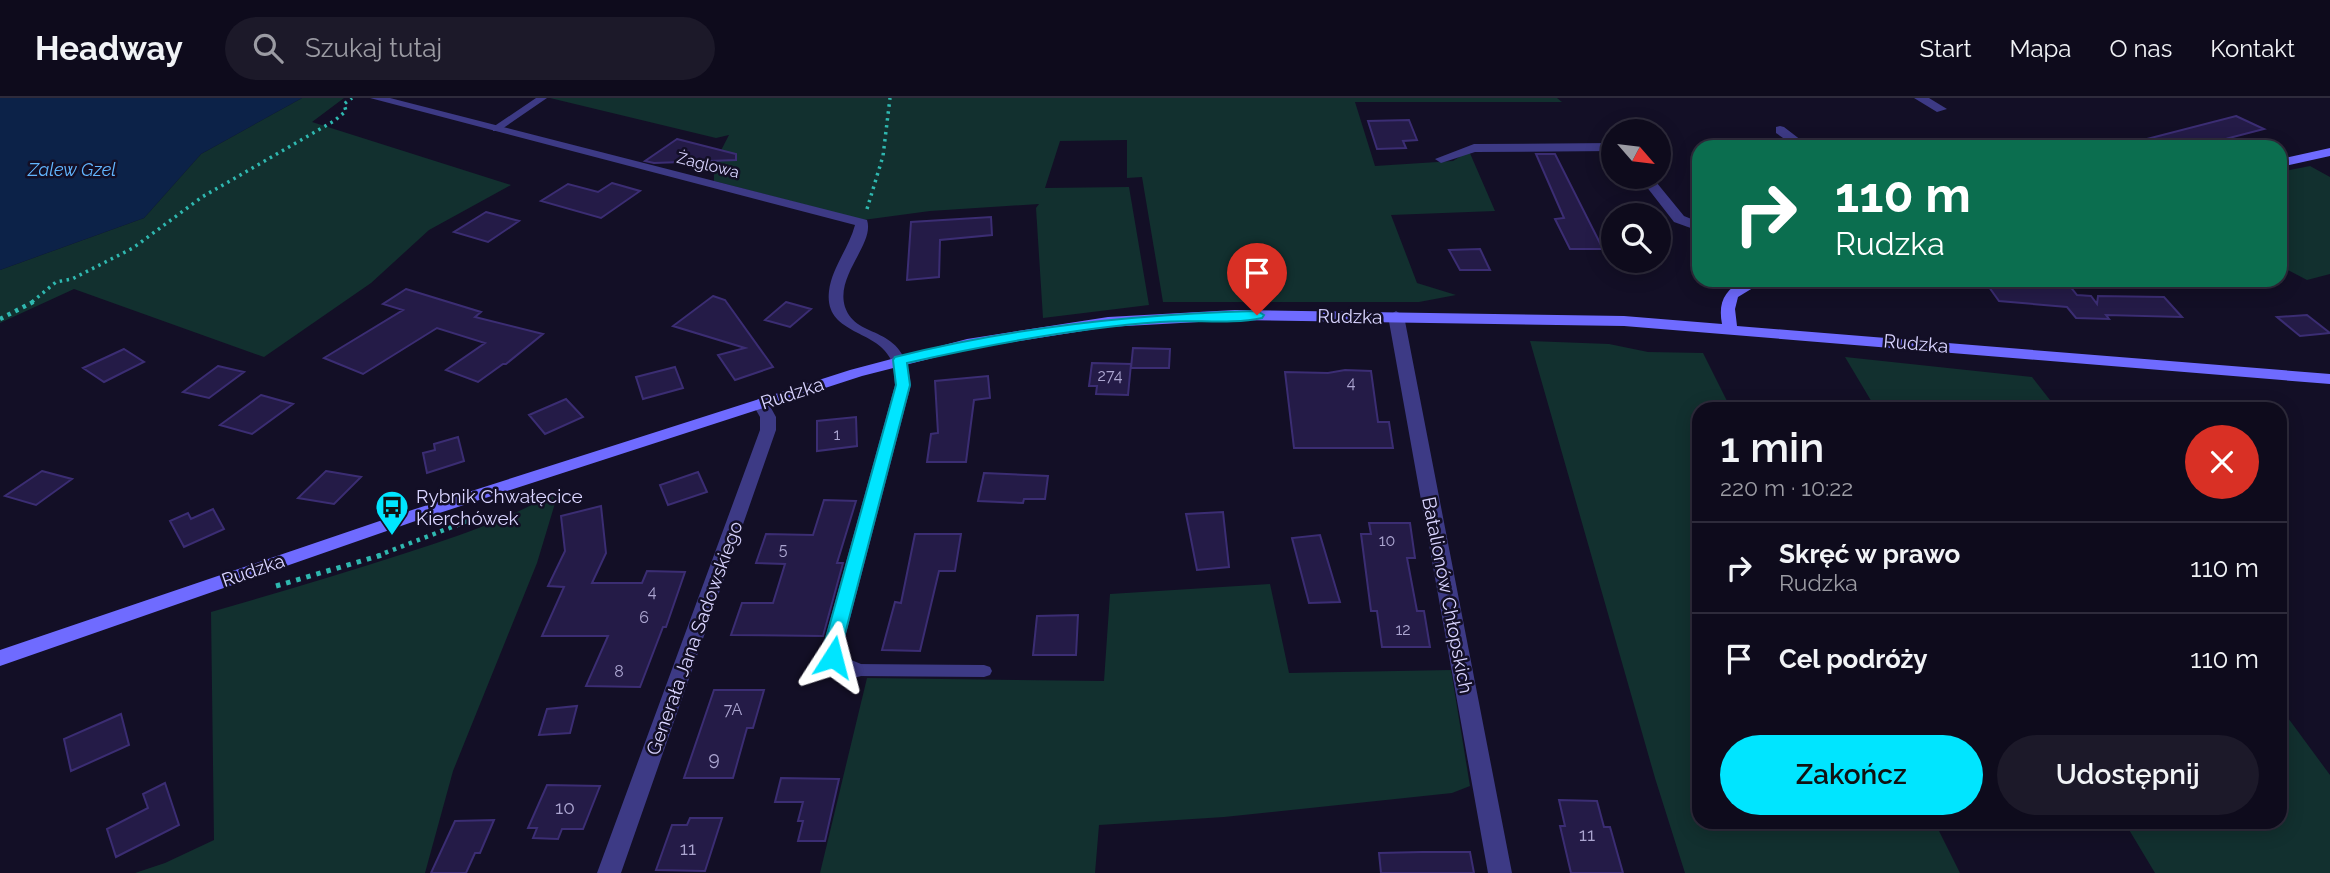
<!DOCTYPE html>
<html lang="pl">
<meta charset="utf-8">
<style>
:root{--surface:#0e0b1c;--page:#1c1929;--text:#f1f3f6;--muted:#9b9ba3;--line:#2e2b3b;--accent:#00e5ff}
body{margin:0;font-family:Raleway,sans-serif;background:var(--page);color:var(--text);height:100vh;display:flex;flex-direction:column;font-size:26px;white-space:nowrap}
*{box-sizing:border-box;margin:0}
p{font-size:23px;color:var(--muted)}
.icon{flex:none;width:38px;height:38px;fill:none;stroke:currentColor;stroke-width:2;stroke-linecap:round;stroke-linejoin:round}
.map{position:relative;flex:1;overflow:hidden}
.details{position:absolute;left:1692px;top:304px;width:595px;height:427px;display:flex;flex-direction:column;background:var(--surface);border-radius:21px;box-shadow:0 4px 18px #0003,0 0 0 2px var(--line)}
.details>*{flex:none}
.guide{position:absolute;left:1692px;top:42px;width:595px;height:147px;border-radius:21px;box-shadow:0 4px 18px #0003,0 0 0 2px var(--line);background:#0b6e4f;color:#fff;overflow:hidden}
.needle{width:46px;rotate:118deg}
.tools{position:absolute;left:1601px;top:21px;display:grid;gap:14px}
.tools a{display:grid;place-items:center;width:70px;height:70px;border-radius:50%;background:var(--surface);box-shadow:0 4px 18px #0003,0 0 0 2px var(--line);font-size:35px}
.pin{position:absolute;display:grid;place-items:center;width:60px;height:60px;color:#fff;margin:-72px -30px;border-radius:50% 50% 50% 0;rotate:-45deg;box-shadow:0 0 7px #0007}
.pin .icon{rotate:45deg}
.me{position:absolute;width:77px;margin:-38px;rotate:9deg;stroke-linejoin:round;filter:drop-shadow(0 0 5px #0008)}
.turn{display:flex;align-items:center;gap:24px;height:147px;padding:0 28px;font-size:32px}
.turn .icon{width:91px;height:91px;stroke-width:2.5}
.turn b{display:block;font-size:49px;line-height:60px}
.round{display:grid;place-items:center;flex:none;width:74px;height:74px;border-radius:37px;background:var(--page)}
.summary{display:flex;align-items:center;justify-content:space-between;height:119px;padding:0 28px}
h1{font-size:42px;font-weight:600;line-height:52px}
.button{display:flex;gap:14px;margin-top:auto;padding:14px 28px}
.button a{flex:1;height:80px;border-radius:42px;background:var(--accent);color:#111;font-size:28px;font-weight:600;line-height:80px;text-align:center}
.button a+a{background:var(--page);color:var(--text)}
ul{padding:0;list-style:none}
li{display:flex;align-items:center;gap:21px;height:91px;padding:0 28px;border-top:2px solid var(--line)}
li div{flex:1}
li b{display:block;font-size:26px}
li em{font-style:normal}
header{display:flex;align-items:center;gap:42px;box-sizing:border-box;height:98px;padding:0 35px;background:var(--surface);border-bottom:2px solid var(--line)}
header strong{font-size:33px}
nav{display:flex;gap:38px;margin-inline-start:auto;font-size:24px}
.search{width:490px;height:63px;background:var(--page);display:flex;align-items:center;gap:18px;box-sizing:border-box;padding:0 24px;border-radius:38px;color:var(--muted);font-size:26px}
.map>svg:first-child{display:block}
.green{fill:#12302f}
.water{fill:#0c2248}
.building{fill:#241b47;stroke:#3b2d73;stroke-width:2}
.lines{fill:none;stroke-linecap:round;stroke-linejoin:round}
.path-far2{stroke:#2fb8b0;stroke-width:3.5;stroke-dasharray:2.5 4.5;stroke-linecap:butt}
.path-far1{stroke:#2fb8b0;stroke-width:4.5;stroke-dasharray:3.5 5;stroke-linecap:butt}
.path{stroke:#2fb8b0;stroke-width:5;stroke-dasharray:4.5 6;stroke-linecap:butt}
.lane{fill:#3d3a85;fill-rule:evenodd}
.street{fill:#3d3a85;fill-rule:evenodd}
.secondary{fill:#6f6bff;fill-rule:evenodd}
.route{fill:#00e5ff;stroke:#0095a6;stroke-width:2}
.labels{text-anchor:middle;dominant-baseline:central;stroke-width:5;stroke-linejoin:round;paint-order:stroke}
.far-street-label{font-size:16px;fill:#d9d4ff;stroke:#130f26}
.number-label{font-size:16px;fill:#aca6d1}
.far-water-label{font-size:18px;font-style:italic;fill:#62b6ff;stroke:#130f26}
.street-label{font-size:19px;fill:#d9d4ff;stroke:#130f26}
.poi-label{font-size:19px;fill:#d9d4ff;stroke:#130f26;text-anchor:start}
.near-number-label{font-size:19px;fill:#aca6d1}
</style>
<header>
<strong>Headway</strong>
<div class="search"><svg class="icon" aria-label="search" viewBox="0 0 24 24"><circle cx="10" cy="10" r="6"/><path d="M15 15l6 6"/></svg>Szukaj tutaj</div>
<nav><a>Start</a><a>Mapa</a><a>O nas</a><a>Kontakt</a></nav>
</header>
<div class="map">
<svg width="2330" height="775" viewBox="0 0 2330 775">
<rect width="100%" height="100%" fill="#130f26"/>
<path class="green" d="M302 0H344L312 24 511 87 429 132 371 185 264 259 74 191 0 225V172L144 120 201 56Z
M550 0H1557L1562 4H1355L1375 68 1453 63 1469 53 1495 113 1391 117 1417 185 1456 197 1419 204H1163L1142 79 1127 80V42L1060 43 1045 90 1129 89 1149 207 1043 220 1036 110 1039 106 930 113 863 122 714 83V66L729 37 716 40Z
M2310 68 2330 79V176L2307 182 2280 168V74Z
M1530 243 1609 246 1648 254 1703 255 1731 311 1699 312V724L1935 725 1960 775H1685L1655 680Z
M1845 259 2032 279 2057 311H1876Z
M559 392 537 465 453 673 425 775H135L165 765 214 742 211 514C277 495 342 476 406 455 458 438 513 420 559 392Z
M1270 486 1289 575 1451 572 1470 688 1452 695 1224 719 1099 727 1095 775H820L867 580 1104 583 1110 496Z
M2280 609 2330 677V775H2155L2125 725 2280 724Z"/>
<path class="water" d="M0 0H302L201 56 144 120 0 172Z"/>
<path class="building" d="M2236 18 2264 31 2229 40 2248 49H2144L2143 42Z
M1409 22 1417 42 1403 43 1406 50 1377 51 1368 23Z
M677 41 736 56V62L654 65 645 63Z
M1536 56H1555L1603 151H1570L1555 121 1564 120Z
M612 85 640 93 601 120 541 103 568 86 598 94Z
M486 114 519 123 488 144 454 134Z
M991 119 992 137 940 142 939 179 907 182 911 124Z
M1480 151 1490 172H1460L1449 152Z
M1984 182H2065L2077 197 2091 198 2097 206 2098 198 2164 199 2182 219 2106 217 2109 221 2076 220 2067 209 1999 203Z
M406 191 481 214 475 219 543 236 506 266H503L478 284 446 272 485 245 437 230 363 276 324 260 403 212 383 206Z
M713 198 725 202 773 269 735 282 718 257 745 250 673 228Z
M786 204 811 211 790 229 765 222Z
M2307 217 2330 235 2300 238 2277 219Z
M1133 250 1170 251 1169 270H1131Z
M124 251 144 264 104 284 83 270Z
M1092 265 1131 266 1128 297 1096 296 1097 288H1089Z
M218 268 244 274 209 300 183 294Z
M675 269 683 290 643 301 636 279Z
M1345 272 1371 273 1378 324H1389L1393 350H1294L1285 274 1328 275Z
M988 278 990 300 974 302 966 364H927L931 336 938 335 935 283Z
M261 297 293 306 252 336 220 327Z
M566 301 583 319 545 336 529 317Z
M856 319 857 348 817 353V323Z
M458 339 464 363 427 375 423 355 435 352 434 346Z
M42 373 72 381 36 407 5 398Z
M326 373 361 379 334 406 298 400Z
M698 374 707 394 668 407 660 387Z
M984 375 1048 378 1045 401H1024L1023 405 978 403Z
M824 402 856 403 837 465H843L823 538 731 537 742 505H773L785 466 756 465 766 436 813 437Z
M601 408 606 455 592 485H642L647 473 685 474 666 529H663L640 589 586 588 608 538H542L564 489 548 488 565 453 561 418Z
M213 411 224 431 184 449 170 423 188 415 191 421Z
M1223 414 1229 469 1197 472 1186 416Z
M1369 425H1410L1415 460H1407L1417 513H1424L1430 549H1382L1377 513H1371L1361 436H1371Z
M915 436H961L955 473H939L920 553 882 552 895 504 901 505Z
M1320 437 1340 504 1309 505 1292 440Z
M1078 517 1076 557H1033L1037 518Z
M714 592H764L753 630H747L733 680H684Z
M577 608 570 635 539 637 547 611Z
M121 616 129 647 71 673 64 641Z
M781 680 839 681 825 743H798L803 723H798L803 704H775Z
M165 685 179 727 116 759 107 731 148 710 143 696Z
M547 687 600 688 583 731H562L558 741 533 740 537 730H528Z
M1559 702 1597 703 1604 729H1610L1623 775H1571L1560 728H1565Z
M690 720H722L705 773 656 772 672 727H687Z
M494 722 480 755H475L466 775H431L455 723Z
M1422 754H1470L1474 775H1381L1379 755Z"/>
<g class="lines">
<path class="path-far2" d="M867 111 883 58 890 0
M32 204 56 184 72 181 133 150 202 99 334 23 346 13 344 6 352 0"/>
<path class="path-far1" d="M0 221 35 203
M377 458 483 417"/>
<path class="path" d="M276 488 382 457"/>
<path class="lane" d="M536 0H547L499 33H493V29Z
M854 566 984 567 990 569 992 573 990 577 984 579 854 578 848 576 846 572 848 568Z"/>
<path class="street" d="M370 0H390L867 122C875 146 835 177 845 209 857 244 905 223 911 287L842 551 844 559 861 566 864 572 861 578 854 580 829 570 822 551 895 287C894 278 894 268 890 260 875 231 824 236 829 193 832 169 849 150 855 127Z
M1914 0H1929L1947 11 1937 14Z
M1780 28 1784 29 1810 49H1796L1776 35V29Z
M1614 45V53L1475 54 1441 65 1435 61 1474 46Z
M1639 79H1652L1684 118 1699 124V133L1674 124Z
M1396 213 1404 218 1512 775H1488L1388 218Z
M760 300 766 301 776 319V332L621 775H597L760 332V319L752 305Z"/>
<path class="secondary" d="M2330 50V58L2280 69V61Z
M1744 182H1766L1738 199 1735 211 1737 228 2330 276V286L1624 228 1235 222 1108 229 968 251 862 278 424 420 0 568V552L412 412 850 272 967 241 1108 219 1235 212 1624 218 1722 226C1718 205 1724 192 1744 182Z"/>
</g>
<path class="route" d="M1257 213 1264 217 1262 220C1230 227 1193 221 1160 224 1075 230 991 246 907 265L910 287 841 551 842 559 839 564H826L823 551 896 287 893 262 895 259C1015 229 1134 216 1257 213Z"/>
<defs>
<symbol id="bus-pin" viewBox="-11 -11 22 30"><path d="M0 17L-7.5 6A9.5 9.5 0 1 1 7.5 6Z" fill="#00e5ff" stroke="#130f26"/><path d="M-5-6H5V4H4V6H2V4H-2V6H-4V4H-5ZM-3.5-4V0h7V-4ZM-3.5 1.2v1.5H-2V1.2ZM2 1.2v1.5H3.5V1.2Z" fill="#111"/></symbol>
</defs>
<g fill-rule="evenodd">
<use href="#bus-pin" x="373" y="390" width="38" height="52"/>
</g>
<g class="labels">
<g class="far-street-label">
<text transform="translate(708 67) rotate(14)">Żaglowa</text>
</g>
<g class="number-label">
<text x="1110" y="277">274</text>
<text x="1351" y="284">4</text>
<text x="837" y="336">1</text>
<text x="1387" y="442">10</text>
<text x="783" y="451">5</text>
<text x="652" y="493">4</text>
<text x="644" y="519">6</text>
<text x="1403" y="531">12</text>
<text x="619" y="573">8</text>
<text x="733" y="611">7A</text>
</g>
<g class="far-water-label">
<text x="72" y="71">Zalew Gzel</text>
</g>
<g class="street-label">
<text transform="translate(1350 218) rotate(1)">Rudzka</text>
<text transform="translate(1916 245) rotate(5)">Rudzka</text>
<text transform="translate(792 295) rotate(-18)">Rudzka</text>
<text transform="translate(253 472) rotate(-19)">Rudzka</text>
<text transform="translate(1448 497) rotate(79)">Batalionów Chłopskich</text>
<text transform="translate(694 540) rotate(-70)">Generała Jana Sadowskiego</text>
</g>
<g class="poi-label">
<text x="416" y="398">Rybnik Chwałęcice<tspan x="416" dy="22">Kierchówek</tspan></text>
</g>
<g class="near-number-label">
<text x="714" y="660">9</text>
<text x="565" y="709">10</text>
<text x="1587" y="736">11</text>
<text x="688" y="750">11</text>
</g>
</g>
</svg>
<div class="tools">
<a><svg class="needle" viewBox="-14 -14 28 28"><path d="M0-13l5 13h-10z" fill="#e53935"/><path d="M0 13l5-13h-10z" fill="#9b9ba3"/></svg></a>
<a><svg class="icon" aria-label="search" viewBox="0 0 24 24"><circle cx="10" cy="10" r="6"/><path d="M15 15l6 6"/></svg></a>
</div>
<div class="pin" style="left:1257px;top:217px;background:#d93025"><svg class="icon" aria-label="arrive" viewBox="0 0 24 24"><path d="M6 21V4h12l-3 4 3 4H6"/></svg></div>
<svg class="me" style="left:833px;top:559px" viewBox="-20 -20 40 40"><path d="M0-17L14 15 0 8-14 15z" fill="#00e5ff" stroke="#fff" stroke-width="4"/></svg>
<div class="guide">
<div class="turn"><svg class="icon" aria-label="right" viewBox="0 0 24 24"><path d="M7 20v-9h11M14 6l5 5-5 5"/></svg><div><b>110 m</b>Rudzka</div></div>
</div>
<section class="details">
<div class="summary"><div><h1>1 min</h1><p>220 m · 10:22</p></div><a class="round" style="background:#d93025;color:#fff"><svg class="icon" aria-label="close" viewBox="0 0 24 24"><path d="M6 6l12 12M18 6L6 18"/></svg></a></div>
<ul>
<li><svg class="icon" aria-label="right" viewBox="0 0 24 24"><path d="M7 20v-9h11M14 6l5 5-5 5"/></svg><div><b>Skręć w prawo</b><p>Rudzka</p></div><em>110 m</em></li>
<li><svg class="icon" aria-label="arrive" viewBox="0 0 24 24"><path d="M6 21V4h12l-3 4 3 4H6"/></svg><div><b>Cel podróży</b></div><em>110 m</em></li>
</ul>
<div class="button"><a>Zakończ</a><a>Udostępnij</a></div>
</section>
</div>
